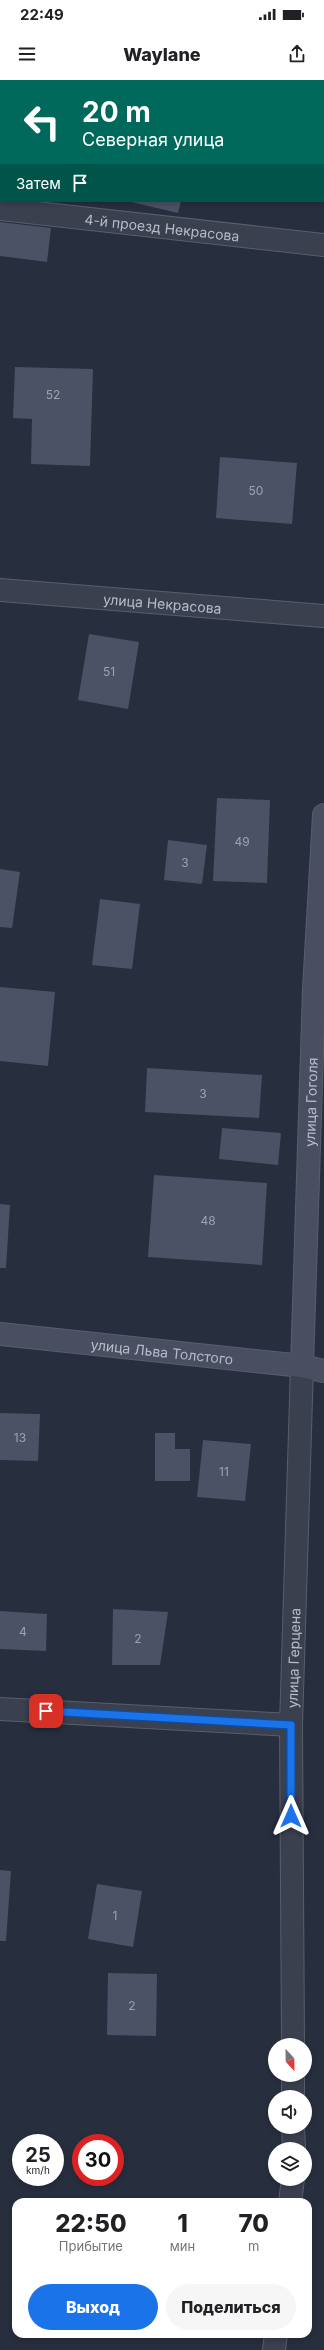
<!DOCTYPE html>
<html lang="ru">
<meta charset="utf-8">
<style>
:root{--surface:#fff;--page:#f6f6f6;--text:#202124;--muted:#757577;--accent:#1a73e8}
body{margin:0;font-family:Inter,sans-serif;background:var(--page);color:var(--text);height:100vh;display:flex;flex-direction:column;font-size:15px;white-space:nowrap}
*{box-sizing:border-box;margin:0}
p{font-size:13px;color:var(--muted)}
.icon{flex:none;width:22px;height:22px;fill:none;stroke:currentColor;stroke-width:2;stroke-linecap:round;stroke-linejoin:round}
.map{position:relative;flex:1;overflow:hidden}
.details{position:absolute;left:12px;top:2118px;width:300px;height:140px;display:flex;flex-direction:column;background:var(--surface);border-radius:12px;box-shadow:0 2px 6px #0003}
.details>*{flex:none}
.top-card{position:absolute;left:0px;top:0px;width:324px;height:122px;box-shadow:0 2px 6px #0003;background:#00695c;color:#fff;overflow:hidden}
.needle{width:26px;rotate:158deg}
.controls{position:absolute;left:268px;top:1958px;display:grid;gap:8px}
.controls a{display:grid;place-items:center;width:44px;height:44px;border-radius:50%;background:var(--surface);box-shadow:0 2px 6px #0003;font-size:20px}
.speed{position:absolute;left:12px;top:2054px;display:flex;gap:8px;font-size:20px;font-weight:700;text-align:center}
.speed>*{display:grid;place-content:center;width:52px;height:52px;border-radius:50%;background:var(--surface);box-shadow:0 2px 6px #0003;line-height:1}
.speed small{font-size:10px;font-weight:400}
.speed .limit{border:6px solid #d22;background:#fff;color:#111}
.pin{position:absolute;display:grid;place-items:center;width:34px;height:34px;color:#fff;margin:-17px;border-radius:8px;box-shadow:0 2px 6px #0006}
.me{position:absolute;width:44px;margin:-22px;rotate:0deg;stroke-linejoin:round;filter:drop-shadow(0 0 3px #0008)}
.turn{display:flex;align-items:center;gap:14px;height:84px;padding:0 16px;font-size:18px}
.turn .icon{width:52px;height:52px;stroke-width:2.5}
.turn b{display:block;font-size:28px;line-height:34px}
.then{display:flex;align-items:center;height:38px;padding:0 16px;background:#0003;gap:8px;font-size:15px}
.eta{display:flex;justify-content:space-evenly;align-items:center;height:68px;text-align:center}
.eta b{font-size:24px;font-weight:800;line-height:28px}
.action{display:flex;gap:8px;margin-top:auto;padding:8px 16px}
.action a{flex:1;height:46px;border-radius:24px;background:var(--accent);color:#fff;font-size:16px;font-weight:800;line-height:46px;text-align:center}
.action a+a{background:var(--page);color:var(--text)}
.status{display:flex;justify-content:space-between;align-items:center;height:28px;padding:0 20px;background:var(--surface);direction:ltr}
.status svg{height:11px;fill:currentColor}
header{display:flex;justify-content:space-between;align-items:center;height:52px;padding:0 16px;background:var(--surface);font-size:18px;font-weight:800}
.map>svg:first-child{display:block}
.building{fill:#4b5265}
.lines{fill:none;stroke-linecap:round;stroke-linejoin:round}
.street-casing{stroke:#585e6c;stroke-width:24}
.secondary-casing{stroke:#585e6c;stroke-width:24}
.street{stroke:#3b404f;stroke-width:22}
.secondary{stroke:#494f61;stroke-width:22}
.route-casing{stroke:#114b97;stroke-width:10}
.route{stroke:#1a73e8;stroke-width:7}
.labels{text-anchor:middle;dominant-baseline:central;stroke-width:3;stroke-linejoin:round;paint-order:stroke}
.number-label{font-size:12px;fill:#9ca2b0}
.street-label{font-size:14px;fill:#b7bcc9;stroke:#1f2534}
</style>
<div class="status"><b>22:49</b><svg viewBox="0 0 49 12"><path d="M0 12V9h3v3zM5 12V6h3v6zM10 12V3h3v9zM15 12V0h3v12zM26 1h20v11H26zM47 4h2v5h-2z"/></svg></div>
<header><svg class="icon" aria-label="menu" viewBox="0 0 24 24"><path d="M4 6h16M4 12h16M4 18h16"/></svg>Waylane<svg class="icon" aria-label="share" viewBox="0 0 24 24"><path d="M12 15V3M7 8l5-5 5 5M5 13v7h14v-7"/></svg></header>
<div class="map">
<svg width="324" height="2270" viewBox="0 0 324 2270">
<rect width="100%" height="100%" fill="#272e3e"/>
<path class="building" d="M127 121H181L178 133Z
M0 142 51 148 47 182 0 176Z
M15 287 93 289 90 386 31 384 32 339 13 338Z
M220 377 297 383 292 444 216 438Z
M89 554 139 562 128 629 78 620Z
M217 718 270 720 267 803 213 801Z
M168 760 207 765 202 804 164 800Z
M0 789 20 792 12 848 0 847Z
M100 819 140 824 132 889 92 885Z
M0 907 55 912 48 986 0 981Z
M147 988 262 995 259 1038 145 1032Z
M222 1048 281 1053 278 1085 219 1079Z
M154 1095 267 1103 262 1185 148 1177Z
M0 1124 10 1125 6 1188H0Z
M0 1333 40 1334 38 1381 0 1380Z
M155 1353H175V1369H190V1401H155Z
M203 1360 251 1364 245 1421 197 1417Z
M113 1529 168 1532 160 1585H112Z
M0 1531 47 1534 46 1571 0 1569Z
M0 1790 11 1791 6 1861H0Z
M97 1804 142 1811 133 1867 88 1859Z
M108 1893 157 1894 156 1956 107 1955Z"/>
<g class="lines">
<defs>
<g id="street">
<path id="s1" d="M0 129 324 165"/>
<path id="s2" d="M0 510 324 536"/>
<path d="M0 1629 291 1645"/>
<path id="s3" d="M293 1965 291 1645 302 1286"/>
<path d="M293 1995V2017"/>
<path d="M293 2047 294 2069"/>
<path d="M290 2122 293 2099"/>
<path d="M274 2270 276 2254"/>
</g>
<g id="secondary">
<path id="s4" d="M0 1254 302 1286 324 1291"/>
<path id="s5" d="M302 1286 314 909 324 735"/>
</g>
</defs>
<use href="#street" class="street-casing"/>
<use href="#secondary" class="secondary-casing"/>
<use href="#street" class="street"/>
<use href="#secondary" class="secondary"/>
</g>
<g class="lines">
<defs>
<path id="route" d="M46 1631 291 1645V1736"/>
</defs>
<use href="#route" class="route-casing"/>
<use href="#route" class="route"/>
</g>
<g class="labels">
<g class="number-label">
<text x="53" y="314">52</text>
<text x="256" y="410">50</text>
<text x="109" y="591">51</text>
<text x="242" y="761">49</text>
<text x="185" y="782">3</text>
<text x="203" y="1013">3</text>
<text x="208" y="1140">48</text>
<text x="20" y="1357">13</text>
<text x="224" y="1391">11</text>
<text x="23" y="1551">4</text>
<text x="138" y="1558">2</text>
<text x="115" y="1835">1</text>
<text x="132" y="1925">2</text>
</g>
<g class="street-label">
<text stroke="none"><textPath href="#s1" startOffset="163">4-й проезд Некрасова</textPath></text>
<text stroke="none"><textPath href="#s2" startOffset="163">улица Некрасова</textPath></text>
<text stroke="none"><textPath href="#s5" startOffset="264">улица Гоголя</textPath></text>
<text stroke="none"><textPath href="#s4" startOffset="163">улица Льва Толстого</textPath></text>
<text stroke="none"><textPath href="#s3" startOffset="387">улица Герцена</textPath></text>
</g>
</g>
</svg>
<div class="controls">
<a><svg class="needle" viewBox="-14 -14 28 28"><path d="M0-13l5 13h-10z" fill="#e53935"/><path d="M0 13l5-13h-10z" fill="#757577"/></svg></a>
<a><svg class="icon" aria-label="sound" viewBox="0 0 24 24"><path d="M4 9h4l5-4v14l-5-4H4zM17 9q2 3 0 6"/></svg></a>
<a><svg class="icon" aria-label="layers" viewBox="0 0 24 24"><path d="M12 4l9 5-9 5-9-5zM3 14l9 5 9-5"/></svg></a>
</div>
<div class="speed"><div>25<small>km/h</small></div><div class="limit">30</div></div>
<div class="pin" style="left:46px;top:1631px;background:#d93025"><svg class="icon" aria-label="arrive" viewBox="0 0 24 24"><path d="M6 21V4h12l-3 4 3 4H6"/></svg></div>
<svg class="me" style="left:291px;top:1736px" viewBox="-20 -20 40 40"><path d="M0-17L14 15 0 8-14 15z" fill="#1a73e8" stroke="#fff" stroke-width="4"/></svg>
<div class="top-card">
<div class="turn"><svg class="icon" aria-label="left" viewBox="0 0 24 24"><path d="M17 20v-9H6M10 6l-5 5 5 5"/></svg><div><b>20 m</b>Северная улица</div></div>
<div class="then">Затем<svg class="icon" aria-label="arrive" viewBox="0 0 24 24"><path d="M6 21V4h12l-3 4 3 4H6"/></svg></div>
</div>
<section class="details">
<div class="eta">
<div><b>22:50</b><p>Прибытие</p></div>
<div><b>1</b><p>мин</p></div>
<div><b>70</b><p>m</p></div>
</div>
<div class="action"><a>Выход</a><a>Поделиться</a></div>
</section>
</div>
